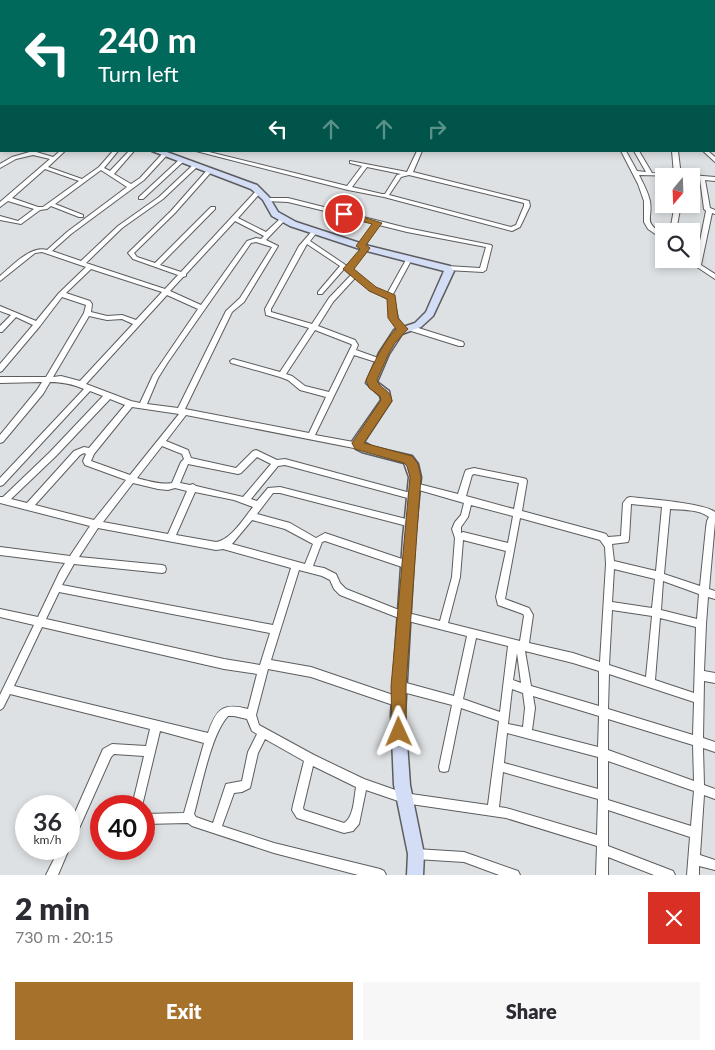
<!DOCTYPE html>
<meta charset="utf-8">
<style>
:root{--surface:#fff;--page:#f7f7f7;--text:#2b2b33;--muted:#7c7c81;--accent:#a6712b}
body{margin:0;font-family:Lato,sans-serif;background:var(--page);color:var(--text);height:100vh;display:flex;flex-direction:column;font-size:19px;white-space:nowrap}
*{box-sizing:border-box;margin:0}
p{font-size:16px;color:var(--muted)}
.icon{flex:none;width:28px;height:28px;fill:none;stroke:currentColor;stroke-width:2;stroke-linecap:round;stroke-linejoin:round}
.map{position:relative;height:875px;overflow:hidden}
.sheet{display:flex;flex-direction:column;background:var(--surface);flex:1}
.sheet>*{flex:none}
.hud{position:absolute;left:0px;top:0px;width:715px;height:152px;box-shadow:0 2px 8px #0003;background:#00695c;color:#fff;overflow:hidden}
.needle{width:32px;rotate:199deg}
.controls{position:absolute;left:655px;top:168px;display:grid;gap:10px}
.controls a{display:grid;place-items:center;width:45px;height:45px;border-radius:0px;background:var(--surface);box-shadow:0 2px 8px #0003;font-size:25px}
.speed{position:absolute;left:15px;top:795px;display:flex;gap:10px;font-size:25px;font-weight:700;text-align:center}
.speed>*{display:grid;place-content:center;width:65px;height:65px;border-radius:50%;background:var(--surface);box-shadow:0 2px 8px #0003;line-height:1}
.speed small{font-size:12px;font-weight:400}
.speed .limit{border:8px solid #d22;background:#fff;color:#111}
.pin{position:absolute;display:grid;place-items:center;width:42px;height:42px;color:#fff;margin:-21px;border:2px solid #fff;border-radius:50%;box-shadow:0 1px 5px #0007}
.me{position:absolute;width:55px;margin:-28px;rotate:359deg;stroke-linejoin:round;filter:drop-shadow(0 0 4px #0008)}
.turn{display:flex;align-items:center;gap:18px;height:105px;padding:0 15px;font-size:22px}
.turn .icon{width:65px;height:65px;stroke-width:2.5}
.turn b{display:block;font-size:35px;line-height:42px}
.lanes{display:flex;align-items:center;height:48px;padding:0 15px;background:#0003;justify-content:center;gap:25px;direction:ltr}
.lanes .off{opacity:.35}
.round{display:grid;place-items:center;flex:none;width:52px;height:52px;border-radius:0px;background:var(--page)}
.overview{display:flex;align-items:center;justify-content:space-between;height:85px;padding:0 15px}
h1{font-size:30px;font-weight:800;line-height:38px}
.action{display:flex;gap:10px;margin-top:auto;padding:10px 15px}
.action a{flex:1;height:58px;border-radius:0px;background:var(--accent);color:#fff;font-size:20px;font-weight:800;line-height:58px;text-align:center}
.action a+a{background:var(--page);color:var(--text)}
.map>svg:first-child{display:block}
.lines{fill:none;stroke-linecap:round;stroke-linejoin:round}
.street-casing{stroke:#5b5d5f;stroke-width:2}
.secondary-casing{stroke:#5b5d5f;stroke-width:3}
.street{fill:#fff;fill-rule:evenodd}
.secondary{fill:#d4ddf6;fill-rule:evenodd}
.route{fill:#a6712b;stroke:#6c491c}
</style>
<div class="map">
<svg width="715" height="875" viewBox="0 0 715 875">
<rect width="100%" height="100%" fill="#dee1e3"/>
<g class="lines">
<defs>
<path id="street" d="M3 0H13L14 1H5Z
M45 0H56L57 1H47Z
M142 0H155L156 1H145Z
M188 0H192L191 1H187Z
M230 0H234L233 1H229Z
M455 0H459L458 1H454Z
M0 14H1V16H0Z
M0 29H1V31H0Z
M0 43H1V46H0Z
M0 55H1V57H0Z
M714 88H715V90H714Z
M0 147 1 148V150L0 151Z
M33 151 53 157 60 151H65L48 167 82 179 99 167 113 151H118L104 168 110 171 129 151H134L114 174 131 184 140 178 163 153 168 154 144 180 71 234 52 251 81 261 118 226 159 197 194 164H198V166L163 199 122 228 86 263 165 289 178 275 133 259 128 253 171 211 208 169 213 170 175 213 134 253 137 257 155 263 211 207H215V209L160 265 181 272 257 190H261L262 191 238 218 266 232 281 218 283 217 286 219 266 240 278 246 244 302 232 312 185 409 309 433 326 397 300 390 288 380 280 377 231 363 230 361 233 359 280 372 309 328 266 315 265 309 299 246 313 230H317L318 231 310 241 347 266 362 249 359 248 358 247 374 223 288 202 266 201 263 199 264 198H288L407 228 491 245 492 246 486 270 483 272 447 270 444 268 447 266 480 268 486 247 407 232 379 225 364 247H368L369 248 352 269 374 288 387 294 407 258 409 257 412 259 392 296 394 298 398 318 405 329 404 331H400L391 318 388 299 370 290 355 278 333 302 318 326 355 340 358 345 356 350 381 359 382 361 379 363 354 355 315 435 359 443 362 444 363 446 362 448 359 449 186 415 166 441 188 450 191 458 236 468 253 451 256 450 277 460 285 459 418 495 419 497 418 499 415 500 285 465 278 466 251 499 257 501 268 488 280 487 414 521 415 523 414 525 411 527 280 493H273L257 514 290 523 316 538 325 533 411 562 412 565 411 568 408 569 325 541 322 542 313 566 324 568 336 574 340 583 346 589 404 612 440 621 452 577 455 538 452 529 455 522 461 515 464 503 412 488 411 486 412 484 415 483 458 494 465 472 466 470 474 468 523 478 526 479 527 481 522 511 603 533 606 534 608 537 621 536 623 503 627 498 630 497C647 499 704 503 715 512V522L709 589 715 591V599L708 597 706 624 704 671 715 673V683L704 681 703 738 715 742V752L703 748 704 785 715 789V799L704 795 700 855 715 860V870L699 866V875H687L690 837 608 810V846L673 871 675 875H654L608 857V875H596L597 846 506 818 404 803 366 790 359 824 353 831 344 833 297 818 292 810 293 805 304 761 265 739 258 753 250 788 242 792 234 793 222 826 274 843 380 869 384 871 386 875H358L274 853 192 826 188 823 144 824V814L184 813 204 743 160 731 142 806H132L144 756 114 754 111 757 73 842 69 843V826L103 749 112 744 146 746 150 729 10 694 3 708 0 710V695L34 625 0 617V609L38 617 60 571 65 563 0 555V547L70 556 90 526 0 503V497H3L50 452 103 396 90 391 3 485 0 486V478L84 389C72 384 63 382 50 382L43 394 3 442 0 443V435L37 390 42 382 0 383V377H46L84 313 86 305 62 297 40 326 2 371 0 372V364L33 325 16 317 2 332H0V326L11 315 0 311V306L36 321 59 293 86 267 42 252 35 253 0 281V276C12 266 31 245 47 250L67 232 127 187 101 170 55 204 83 215V217H79L51 206 47 209 40 210 21 224 0 220V216L18 221 34 209 8 201 0 207V202L50 159 33 155 16 159 0 168V164L12 157ZM45 169 79 181 43 207H38L12 198ZM235 221 264 236 261 239 256 238 247 241 201 305 170 291 183 277 186 276V274ZM256 242 272 247 240 298 226 311 178 408 147 404 158 378 168 362 251 243ZM307 244 340 266 318 292V294H322L344 269 351 275 329 298 312 324 271 312V309ZM91 269 162 292 136 320 122 315 107 316 91 312 92 304 90 301 66 293ZM167 295 198 309 153 375 140 403 131 401 86 384ZM89 316 107 320 122 319 133 324 80 381 61 376 53 377ZM315 330 351 344 352 345 329 392 305 386 292 376 286 374ZM110 399 125 405 89 448 84 447 74 451 27 503 11 499 56 456ZM132 407 179 414 130 475 91 461 94 454ZM162 446 182 454 184 459 181 462 172 483C161 485 148 481 137 478ZM84 453 86 454 83 461 85 465 126 480 94 520 35 505 80 455ZM257 457 271 464 243 497 196 486 193 484 190 485 180 483 188 464 238 474 241 473ZM474 474 519 483 514 509 466 496 472 475ZM133 483 158 489 168 490 175 488 187 491 168 534 103 522ZM195 492 234 500 253 507C244 518 231 540 216 542L176 535ZM631 504 662 507 656 571 614 561 612 544 628 542 629 539ZM471 505 513 516 508 543 463 532 461 533V527L468 517ZM670 509C682 510 699 509 709 517L707 521 706 528 700 586 664 574ZM520 518 600 540 605 547 606 564 600 662 573 653 529 643 533 615 529 608 505 599ZM252 520 285 529 313 544 305 564 232 544ZM98 528 216 550 223 549 291 568 273 625 62 585 74 564 162 573 165 572 166 569 165 566 162 565 79 557ZM463 540 506 551 496 597 498 605 523 614 524 616 520 641 448 623 460 577ZM614 569 655 579 652 608 612 602ZM299 570 322 576 330 580 334 589 340 595 404 620 467 636 454 696 399 681 396 683 394 686 396 689 399 691 452 705 439 767 440 771 444 772 448 771 449 767 461 708 499 721 488 805 404 793 364 779 314 755 259 725 256 715 268 669 311 677 399 707 402 705 404 702 402 699 399 697 311 667 271 660ZM663 581 699 594 697 619 661 610ZM59 592 270 633 260 665 224 659 46 619ZM612 610 652 616 646 677 609 665ZM660 618 696 627 694 693 655 680ZM42 627 224 669 257 674 248 709C222 702 216 710 208 733L14 686ZM476 638 508 646 500 712 463 699ZM525 651 573 663 599 671V706L531 686ZM517 653 521 683 513 680ZM609 674 694 702 693 735 608 709ZM512 689 523 693 525 708 523 727 508 724ZM533 696 599 716 598 747 532 730 535 708ZM228 716H234L247 719 252 731 257 734 248 752 242 781 226 784 213 823 196 817 194 814C201 789 211 734 228 716ZM608 719 693 745 694 781 608 750ZM507 733 598 757V789L504 763ZM608 761 694 791 691 826 608 800ZM313 766 356 787C354 798 354 817 344 823L304 810 303 808ZM503 772 598 799 597 835 506 808 499 807Z
M196 151H205L347 186 362 166 350 163V161L407 172 417 151H422L413 172 529 201 530 206 520 227 512 231 384 197 348 190ZM367 167 401 174 397 175 385 194H382L352 187ZM409 175 524 203V206L516 225 511 227 389 195 401 177Z
M621 151H626L637 171 646 172 634 151H639L652 173 674 174 672 151H678L681 176 639 175C643 183 648 192 650 201 653 222 642 220 664 235V240L648 229 644 222V201L638 184Z
M703 151H708L715 157V162Z
M180 159 185 160 143 199H139V197Z
M691 175 715 177V181L705 180 710 208 715 210V214L712 213 701 265 715 274V279L685 259 691 258 696 261 706 211 704 209 700 179H691V176H689Z
M675 204H681L676 231H670Z
M408 326H412L463 342 464 344 463 346H459L408 330 407 328Z
M69 847V849L58 875H46L59 849H69Z
M416 849 464 852 518 871 520 875H499L464 862 416 859 412 858 411 854 412 850Z"/>
<path id="secondary" d="M152 151H164L257 185 269 197 278 212 296 222 369 246 450 266 454 271 433 316 421 327 402 334 389 354 377 382 389 391 391 401 364 442 373 447 412 456 418 464 421 477 415 538 405 714 410 785 424 854 423 875H407L408 854 394 785 391 714 403 538 409 477 404 463 362 452 356 449 351 443 381 400 380 396 366 383 379 353 394 330 415 323 426 312 444 271 363 250 290 226 272 216 263 200 251 189Z"/>
</defs>
<use href="#street" class="street-casing"/>
<use href="#secondary" class="secondary-casing"/>
<use href="#street" class="street"/>
<use href="#secondary" class="secondary"/>
</g>
<path class="route" d="M344 211 382 223 366 245 370 248 354 269 376 287 395 295 398 318 408 329 395 343 389 353 377 380C380 390 390 388 392 401L364 443 412 456 418 464 421 477 406 686V732L404 737 399 739 394 737 392 732 391 686 410 477 407 466 404 463 355 449 352 443 381 400 380 396 369 388 366 380C375 361 382 344 396 329L388 318 387 299 369 291 343 269 360 249 356 246 372 224 341 216 339 214Z"/>
</svg>
<div class="controls">
<a><svg class="needle" viewBox="-14 -14 28 28"><path d="M0-13l5 13h-10z" fill="#e53935"/><path d="M0 13l5-13h-10z" fill="#7c7c81"/></svg></a>
<a><svg class="icon" aria-label="search" viewBox="0 0 24 24"><circle cx="10" cy="10" r="6"/><path d="M15 15l6 6"/></svg></a>
</div>
<div class="speed"><div>36<small>km/h</small></div><div class="limit">40</div></div>
<div class="pin" style="left:344px;top:214px;background:#d93025"><svg class="icon" aria-label="arrive" viewBox="0 0 24 24"><path d="M6 21V4h12l-3 4 3 4H6"/></svg></div>
<svg class="me" style="left:399px;top:732px" viewBox="-20 -20 40 40"><path d="M0-17L14 15 0 8-14 15z" fill="#a6712b" stroke="#fff" stroke-width="4"/></svg>
<div class="hud">
<div class="turn"><svg class="icon" aria-label="left" viewBox="0 0 24 24"><path d="M17 20v-9H6M10 6l-5 5 5 5"/></svg><div><b>240 m</b>Turn left</div></div>
<div class="lanes"><svg class="icon" aria-label="left" viewBox="0 0 24 24"><path d="M17 20v-9H6M10 6l-5 5 5 5"/></svg><svg class="icon off" aria-label="ahead" viewBox="0 0 24 24"><path d="M12 20V5M6 11l6-6 6 6"/></svg><svg class="icon off" aria-label="ahead" viewBox="0 0 24 24"><path d="M12 20V5M6 11l6-6 6 6"/></svg><svg class="icon off" aria-label="right" viewBox="0 0 24 24"><path d="M7 20v-9h11M14 6l5 5-5 5"/></svg></div>
</div>
</div>
<section class="sheet">
<div class="overview"><div><h1>2 min</h1><p>730 m · 20:15</p></div><a class="round" style="background:#d93025;color:#fff"><svg class="icon" aria-label="close" viewBox="0 0 24 24"><path d="M6 6l12 12M18 6L6 18"/></svg></a></div>
<div class="action"><a>Exit</a><a>Share</a></div>
</section>
